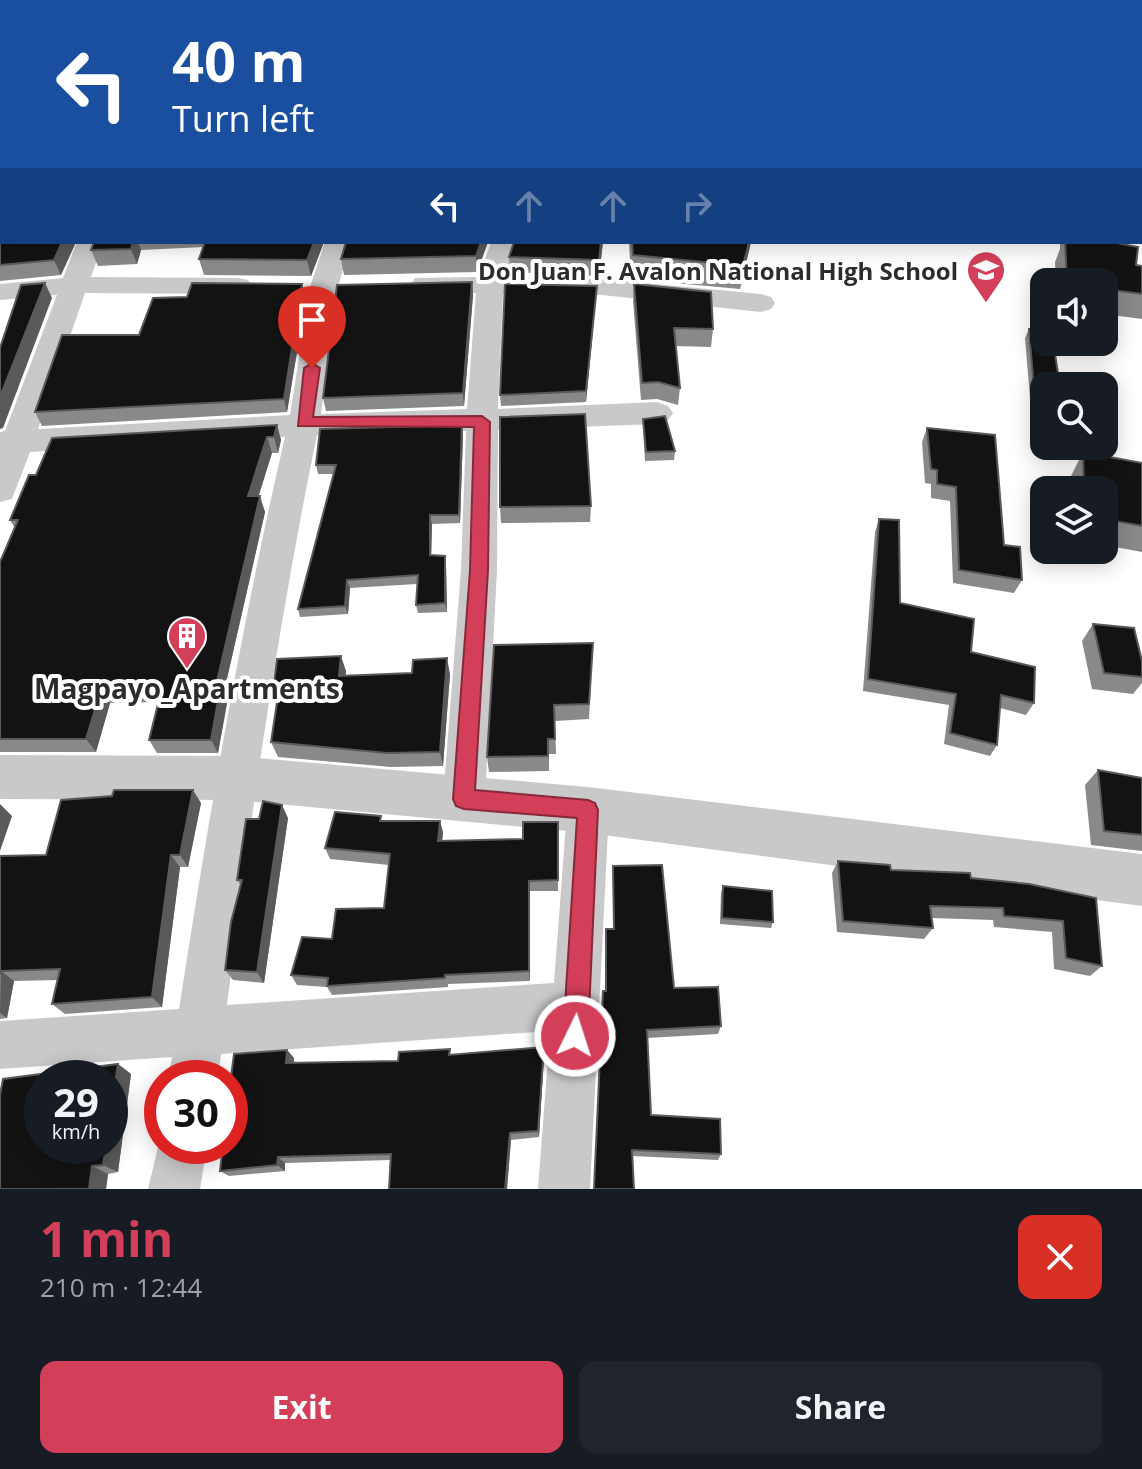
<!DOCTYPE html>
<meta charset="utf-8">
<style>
:root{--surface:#171b24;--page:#20242c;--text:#f1f3f6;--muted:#9ea1a6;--accent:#d33e59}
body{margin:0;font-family:"Open Sans",sans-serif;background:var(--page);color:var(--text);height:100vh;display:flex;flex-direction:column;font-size:30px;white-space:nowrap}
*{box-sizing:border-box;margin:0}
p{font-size:26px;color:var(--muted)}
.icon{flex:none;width:44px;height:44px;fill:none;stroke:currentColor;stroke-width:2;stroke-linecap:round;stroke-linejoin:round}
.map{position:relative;height:1189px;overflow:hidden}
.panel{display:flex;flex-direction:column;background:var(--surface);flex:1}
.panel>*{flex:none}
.banner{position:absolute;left:0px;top:0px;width:1142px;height:244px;box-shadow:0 4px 20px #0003;background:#1a4fa0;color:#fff;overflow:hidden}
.controls{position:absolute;left:1030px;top:268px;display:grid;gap:16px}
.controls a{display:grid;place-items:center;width:88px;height:88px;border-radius:16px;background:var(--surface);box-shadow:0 4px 20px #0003;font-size:40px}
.speed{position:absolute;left:24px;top:1060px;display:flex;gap:16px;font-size:40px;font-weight:700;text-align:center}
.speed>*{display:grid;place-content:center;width:104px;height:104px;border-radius:50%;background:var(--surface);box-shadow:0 4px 20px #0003;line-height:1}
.speed small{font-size:20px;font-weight:400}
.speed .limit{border:12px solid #d22;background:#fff;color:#111}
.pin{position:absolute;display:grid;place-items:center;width:68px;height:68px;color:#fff;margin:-82px -34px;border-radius:50% 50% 50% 0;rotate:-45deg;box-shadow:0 0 8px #0007}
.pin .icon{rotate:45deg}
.me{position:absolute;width:88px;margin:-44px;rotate:4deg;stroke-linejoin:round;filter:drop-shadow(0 0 6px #0008)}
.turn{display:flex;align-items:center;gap:28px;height:168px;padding:0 40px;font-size:36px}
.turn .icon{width:104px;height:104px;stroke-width:2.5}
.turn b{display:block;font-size:56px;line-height:68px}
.lanes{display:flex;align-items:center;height:76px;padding:0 40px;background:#0003;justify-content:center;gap:40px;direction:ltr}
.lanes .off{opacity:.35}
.round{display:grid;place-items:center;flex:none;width:84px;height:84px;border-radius:16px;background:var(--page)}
.summary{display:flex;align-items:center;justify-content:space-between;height:136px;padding:0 40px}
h1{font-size:48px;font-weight:700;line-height:60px;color:var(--accent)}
.cta{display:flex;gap:16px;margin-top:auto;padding:16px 40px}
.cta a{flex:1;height:92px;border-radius:16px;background:var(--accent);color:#fff;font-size:32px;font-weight:700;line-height:92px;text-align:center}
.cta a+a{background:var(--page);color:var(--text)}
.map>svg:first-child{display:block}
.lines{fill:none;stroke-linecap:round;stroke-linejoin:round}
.minor{fill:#c9c9c9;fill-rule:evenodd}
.tertiary{fill:#c9c9c9;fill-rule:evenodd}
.wall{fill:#898989}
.shaded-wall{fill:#5a5a5a}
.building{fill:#131313;stroke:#5a5a5a;stroke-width:2}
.route{fill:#d33e59;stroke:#89283a;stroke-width:2}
.labels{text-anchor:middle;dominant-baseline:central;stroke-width:8;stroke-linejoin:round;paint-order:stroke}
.far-poi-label{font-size:24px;font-weight:bold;fill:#2c2c2c;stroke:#fff;text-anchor:end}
.poi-label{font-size:28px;font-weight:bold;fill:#2c2c2c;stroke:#fff}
</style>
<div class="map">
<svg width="1142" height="1189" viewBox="0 0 1142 1189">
<rect width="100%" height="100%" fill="#fff"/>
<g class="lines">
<path class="minor" d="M77 242H103L91 277 238 278 248 280 252 286 248 292 238 294 85 293 38 429 290 415 310 287 325 242H351L338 287 321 414 467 409 476 293 415 290 411 284 415 278 479 277 491 242H517L506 277 602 279 761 294 771 297 775 303 771 309 761 312 602 295 503 294 498 409 657 402 668 406 673 413 668 420 657 424 498 430 497 570 485 799 479 812 464 818 449 812 443 799 461 570 466 431 317 435C278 624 251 814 227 1005L554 983 567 810 573 796 588 791 603 796 609 810 590 1189H538L550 1031 221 1054 218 1078H168L172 1057 0 1069V1021L179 1009C209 816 241 626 285 437L30 452 12 499 0 502V432L5 431 57 295 0 300V284L63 278Z
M162 1130V1146H207L200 1189H148Z"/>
<path class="tertiary" d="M0 755 235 756 588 787 1142 854V906L588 833 235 800 0 799Z"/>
</g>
<path class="wall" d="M132 0H300L298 2H138Z
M380 0H443V2H380Z
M0 60 76 242 61 275 0 281Z
M94 242H324L311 276 204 275 199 259 204 247 141 250 137 264 98 266 91 250Z
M488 242 477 272 344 275 341 259Z
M603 242 599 276 510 272 509 257Z
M629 242H751L740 289 631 279Z
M1060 242H1112L1136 265 1142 266V319L1104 314V282H1056L1055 262 1060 249Z
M472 282 473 295 464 406 326 411 323 398Z
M302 284 306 298 287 412 42 426 35 412 139 335Z
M634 284 713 329 711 347 675 346 680 388 678 405 657 399 641 400 633 301Z
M597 286 586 402 501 406 500 395Z
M1029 329 1044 386V445H1034L1025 338Z
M643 419 675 451 674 460 645 461 643 428Z
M277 425 281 440 278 453H272L258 496 265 512 223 696 227 703 218 753H157L149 740 158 702 110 703 96 752H0V562L15 528 10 520 36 475Z
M927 428 1004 545 1022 580 1014 593 953 583 950 501 931 498V484L925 483 922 442Z
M463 434 460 523 432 524 431 555 446 565 447 612 418 613 416 605 417 584 350 588 348 614 300 617 298 609 334 474H318L316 465Z
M1083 452 1142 463V552L1104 545V490H1071V476Z
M591 506 590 522 501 523 500 507Z
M879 519 900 603 971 652 1034 703 1026 715 1000 708 997 745 990 756 944 744 949 705 863 691 875 532Z
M1093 624 1142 661V683L1133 694 1092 689 1082 641Z
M593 643 589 719 555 721 556 754H549V771L489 772 487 757Z
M346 671 345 676 450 674 443 766 391 767 278 757 271 742 278 701 273 690Z
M1098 770 1142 778V851L1091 845 1085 785Z
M201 803 188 867H180L162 1007 65 1014 52 1004 58 980 14 981 7 1018 0 1019V856L46 855Z
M288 818 264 983 233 980 225 970 241 886 237 880Z
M382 821 443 832 442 841 523 839 558 822V891H530V981L448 984V987L332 995 327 987 297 985 291 975 332 939 384 908 389 865 330 859 325 848Z
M838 861 891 870 1029 884 1102 966 1090 976 1054 969 1052 932 994 927 993 920 931 918 933 928 924 939 837 932 832 873Z
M613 866 674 988 721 1026 718 1034 647 1038 651 1115 721 1154 718 1160 632 1156 606 991V929H613Z
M723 886 773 922 771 928 720 924 721 893Z
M287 1050 294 1058V1063L398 1061 452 1055H544L539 1137 511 1140 507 1189H389L390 1160 285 1163V1171L229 1176 220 1171Z
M118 1064 131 1074 118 1172 108 1174 106 1189H0Z"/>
<path class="shaded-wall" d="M262 0H276V2H260Z
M62 242H76L61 275 54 260Z
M133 242H138L141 250 137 264 131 249Z
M314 242H324L311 276 307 260Z
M481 242H488L477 272 476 256Z
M601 242H603L599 276V260Z
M749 242H751L740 289 743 266Z
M472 282 473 295 464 406 463 393Z
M45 283 52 298 3 428 0 429V397Z
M302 284 306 298 287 412 284 399Z
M597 286 596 298 586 402V391Z
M277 425 281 440 278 453 274 437Z
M462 425 463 434 460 523 459 515Z
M267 437 272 453 254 511 248 496Z
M260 496 265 512 223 696 227 703 218 753 211 740 215 690Z
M430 515 432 524 431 564 430 555Z
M445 556 446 565 447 612 445 603Z
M347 580 350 588 348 614 345 606Z
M341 656 346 671 344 691 339 676Z
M447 658 450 674 443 766 440 752Z
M101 690 110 703 96 752 86 739Z
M193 790 201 803 188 867 180 855Z
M0 804 12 816 0 851Z
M282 805 288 818 264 983 257 972Z
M440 821 443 832 441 852 438 841Z
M171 855 180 867 162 1007 152 997Z
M529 881 530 891V981L529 971Z
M1 971 14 981 7 1018 0 1013Z
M544 1047V1055L539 1137 538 1131Z
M287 1050 294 1058 293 1071 286 1063Z
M118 1064 131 1074 118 1172 103 1165 106 1146H110V1118Z
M510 1133 511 1140 507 1189H505Z
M278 1157 285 1163V1171L277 1165Z
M92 1166 108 1174 106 1189H89Z"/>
<path class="building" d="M170 0H262L260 2H176Z
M631 0H690L708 2H630Z
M2 58V242H62L54 260 0 265V60Z
M94 242H133L131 249 91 250Z
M205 242H314L307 260 199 259Z
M346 242H481L476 256 341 259Z
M514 242H601L599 260 509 257Z
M632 242H749L743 266 633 255Z
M1065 242H1112L1138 247 1136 265 1142 266V294L1104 289V282H1067Z
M472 282 463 393 323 398 337 285Z
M45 283 0 397V348L21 285Z
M192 283 302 284 284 399 35 412 62 335H139L153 298 187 297Z
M505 284 597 286 586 391 500 395Z
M634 284 711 292 713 329 674 328 680 388 658 382 642 383Z
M1044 327V342H1053L1060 386H1044V436H1038L1029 329Z
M585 414 591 506 500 507V417Z
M665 416 675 451 646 452 643 419Z
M277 425 274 437H267L248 496H260L215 690H220L211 740H149L162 688 101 690 86 739H0V562L18 520H10L29 475H36L52 438Z
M462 425 459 515H430V555L445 556V603L416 605 418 575 347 580 345 606 298 609 336 465H316L320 429Z
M927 428 995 435 1004 545 1020 547 1022 580 959 570 956 487 937 484V470L931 469Z
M1083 452 1142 463V526L1104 519V490H1084Z
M879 519 899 520 900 603 974 619 971 652 1035 667 1034 703 1001 695 997 745 950 733 956 694 868 679Z
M1093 624 1134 628 1142 661V677L1104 673Z
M593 643 589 704 554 705 555 739H548V756L487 757 494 645Z
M341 656 339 676 412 673 413 660 447 658 440 752 387 753 271 742 279 689 273 690 277 659Z
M1098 770 1142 778V835L1104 831Z
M114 790H193L180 855H171L152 997 52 1004 60 969 1 971 0 974V856L46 855 61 800 112 796Z
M263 801 282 805 257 972 225 970 231 922 242 880H237L246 819H259Z
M335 812 381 816 380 821H440L438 841 523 839V822H558V880L529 881V971L445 975V978L327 986 328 978 291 975 302 937 332 939 336 909 384 908 390 854 325 848Z
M838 861 890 865 891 870 970 873 971 878 1029 884 1096 898 1102 966 1066 958 1063 921 1004 916 1003 908 930 906 933 928 843 921Z
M662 865 674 988 718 987 721 1026 647 1030 651 1115 720 1119 721 1154 632 1150 634 1189H594L603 991H606V929H614L613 866Z
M723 886 772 891 773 922 722 918Z
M544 1047 538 1131 510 1133 505 1189H389L391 1154 278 1157 277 1165 220 1171 223 1146H230V1085L234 1054 287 1050 286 1063 398 1061 399 1052 450 1049 449 1055Z
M118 1064 110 1118V1078H42V1146H106L103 1165 92 1166 89 1189H0V1095L3 1079Z"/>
<path class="route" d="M312 363 320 368 313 417 482 416 490 422 488 570 475 790 588 800 595 803 598 810 588 1036 584 1045 575 1048 567 1045 563 1036 577 818 464 809 456 806 453 799 470 570 474 427 298 426 304 368Z"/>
<defs>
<symbol id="school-pin" viewBox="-11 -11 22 30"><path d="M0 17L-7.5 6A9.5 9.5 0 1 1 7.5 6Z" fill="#d33e59" stroke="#fff"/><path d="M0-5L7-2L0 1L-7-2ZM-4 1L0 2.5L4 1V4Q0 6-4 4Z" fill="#fff"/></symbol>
<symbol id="building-pin" viewBox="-11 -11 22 30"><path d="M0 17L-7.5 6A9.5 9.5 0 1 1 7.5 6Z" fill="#d33e59" stroke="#fff"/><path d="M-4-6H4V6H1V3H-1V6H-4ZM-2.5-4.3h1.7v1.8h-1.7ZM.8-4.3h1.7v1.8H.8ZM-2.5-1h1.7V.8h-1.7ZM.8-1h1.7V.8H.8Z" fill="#fff"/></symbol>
</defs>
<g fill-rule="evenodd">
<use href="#school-pin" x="964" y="248" width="44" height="60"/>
<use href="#building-pin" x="165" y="614" width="44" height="60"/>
</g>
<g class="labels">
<g class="far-poi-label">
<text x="958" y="270">Don Juan F. Avalon National High School</text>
</g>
<g class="poi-label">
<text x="187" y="688">Magpayo_Apartments</text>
</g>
</g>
</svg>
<div class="controls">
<a><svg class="icon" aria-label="sound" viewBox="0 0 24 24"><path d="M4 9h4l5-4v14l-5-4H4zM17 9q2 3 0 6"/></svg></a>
<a><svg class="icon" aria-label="search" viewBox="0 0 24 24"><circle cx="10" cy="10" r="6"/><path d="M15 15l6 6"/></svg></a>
<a><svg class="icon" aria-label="layers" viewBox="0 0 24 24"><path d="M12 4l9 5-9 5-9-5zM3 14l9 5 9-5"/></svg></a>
</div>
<div class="speed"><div>29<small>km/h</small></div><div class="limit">30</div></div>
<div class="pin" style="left:312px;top:368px;background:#d93025"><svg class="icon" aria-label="arrive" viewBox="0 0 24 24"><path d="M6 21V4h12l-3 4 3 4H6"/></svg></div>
<svg class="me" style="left:575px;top:1036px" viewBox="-20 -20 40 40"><circle r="17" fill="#d33e59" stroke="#fff" stroke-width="3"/><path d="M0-11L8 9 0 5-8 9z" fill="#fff"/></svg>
<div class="banner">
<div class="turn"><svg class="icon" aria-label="left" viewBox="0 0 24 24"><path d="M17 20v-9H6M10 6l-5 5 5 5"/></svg><div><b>40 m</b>Turn left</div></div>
<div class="lanes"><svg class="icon" aria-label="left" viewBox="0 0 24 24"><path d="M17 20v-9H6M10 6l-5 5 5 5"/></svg><svg class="icon off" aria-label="ahead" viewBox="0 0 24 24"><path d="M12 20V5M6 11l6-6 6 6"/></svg><svg class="icon off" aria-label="ahead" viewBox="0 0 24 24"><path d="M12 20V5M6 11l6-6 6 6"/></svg><svg class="icon off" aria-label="right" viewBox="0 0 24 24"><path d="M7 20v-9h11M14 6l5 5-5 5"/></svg></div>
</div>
</div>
<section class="panel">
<div class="summary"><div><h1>1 min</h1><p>210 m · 12:44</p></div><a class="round" style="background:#d93025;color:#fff"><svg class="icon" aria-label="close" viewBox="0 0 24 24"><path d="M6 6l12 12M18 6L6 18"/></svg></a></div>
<div class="cta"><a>Exit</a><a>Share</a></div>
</section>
